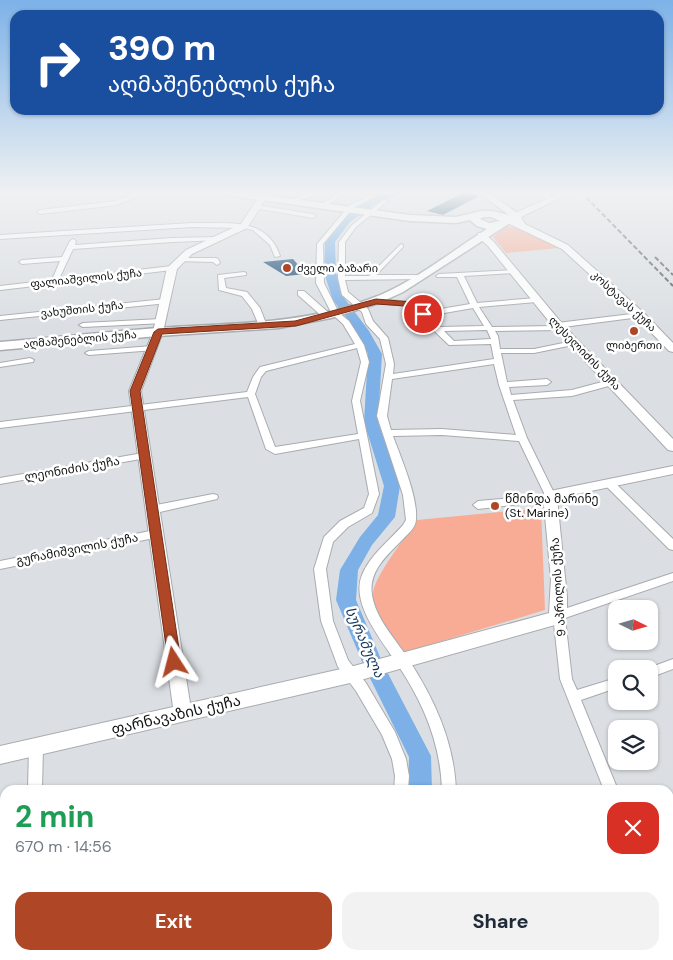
<!DOCTYPE html>
<meta charset="utf-8">
<style>
:root{--surface:#fff;--page:#f2f2f3;--text:#1f2937;--muted:#747a83;--accent:#af4726}
body{margin:0;font-family:"DM Sans","Noto Sans Georgian",sans-serif;background:var(--page);color:var(--text);height:100vh;display:flex;flex-direction:column;font-size:19px;white-space:nowrap}
*{box-sizing:border-box;margin:0}
p{font-size:16px;color:var(--muted)}
.icon{flex:none;width:28px;height:28px;fill:none;stroke:currentColor;stroke-width:2;stroke-linecap:round;stroke-linejoin:round}
.map{position:relative;flex:1;overflow:hidden}
.sheet{position:absolute;left:0px;top:785px;width:674px;height:175px;display:flex;flex-direction:column;background:var(--surface);border-radius:15px 15px 0 0;box-shadow:0 1px 4px #0004}
.sheet>*{flex:none}
.guide{position:absolute;left:10px;top:10px;width:654px;height:105px;border-radius:15px;box-shadow:0 1px 4px #0004;background:#1a4fa0;color:#fff;overflow:hidden}
.needle{width:32px;rotate:95deg}
.buttons{position:absolute;left:608px;top:600px;display:grid;gap:10px}
.buttons a{display:grid;place-items:center;width:50px;height:50px;border-radius:10px;background:var(--surface);box-shadow:0 1px 4px #0004;font-size:25px}
.pin{position:absolute;display:grid;place-items:center;width:42px;height:42px;color:#fff;margin:-21px;border:2px solid #fff;border-radius:50%;box-shadow:0 1px 5px #0007}
.me{position:absolute;width:55px;margin:-28px;rotate:351deg;stroke-linejoin:round;filter:drop-shadow(0 0 4px #0008)}
.turn{display:flex;align-items:center;gap:18px;height:105px;padding:0 15px;font-size:22px}
.turn .icon{width:65px;height:65px;stroke-width:2.5}
.turn b{display:block;font-size:35px;line-height:42px}
.round{display:grid;place-items:center;flex:none;width:52px;height:52px;border-radius:15px;background:var(--page)}
.headline{display:flex;align-items:center;justify-content:space-between;height:85px;padding:0 15px}
h1{font-size:30px;font-weight:700;line-height:38px;color:#1e9e55}
.button{display:flex;gap:10px;margin-top:auto;padding:10px 15px}
.button a{flex:1;height:58px;border-radius:15px;background:var(--accent);color:#fff;font-size:20px;font-weight:700;line-height:58px;text-align:center}
.button a+a{background:var(--page);color:var(--text)}
.map>svg:first-child{display:block}
.green{fill:#f8ac95}
.lines{fill:none;stroke-linecap:round;stroke-linejoin:round}
.river{fill:#7cb0e7;fill-rule:evenodd}
.building{fill:#144777}
.minor-casing{stroke:#a8abaf;stroke-width:2}
.tertiary-casing{stroke:#a8abaf;stroke-width:2}
.secondary-casing{stroke:#a8abaf;stroke-width:3}
.minor{fill:#fff;fill-rule:evenodd}
.tertiary{fill:#fff;fill-rule:evenodd}
.secondary{fill:#fff;fill-rule:evenodd}
.rail{stroke:#525456;stroke-width:2;stroke-dasharray:5 2.5;stroke-linecap:butt}
.route{fill:#af4726;stroke:#722e19}
.poi-dot{fill:#af4726;stroke:#fff;stroke-width:2}
.labels{text-anchor:middle;dominant-baseline:central;stroke-width:5;stroke-linejoin:round;paint-order:stroke}
.far-poi-label{font-size:11px;fill:#121314;stroke:#fff;text-anchor:start}
.far-street-label{font-size:11px;fill:#121314;stroke:#fff}
.street-label{font-size:12px;fill:#121314;stroke:#fff}
.poi-label{font-size:12px;fill:#121314;stroke:#fff;text-anchor:start}
.water-label{font-size:14px;font-style:italic;fill:#14395d;stroke:#fff}
.near-street-label{font-size:15px;fill:#121314;stroke:#fff}
</style>
<div class="map">
<svg width="673" height="960" viewBox="0 0 673 960">
<rect width="100%" height="100%" fill="#dbdfe3"/>
<path class="green" d="M507 226 530 231 560 248 506 253 493 237Z
M541 508 545 610 403 653C393 636 373 615 373 594 373 578 407 535 417 520Z"/>
<g class="lines">
<path class="river" d="M390 192H404L375 204 350 222 335 242 336 273 345 299 369 331 382 354 378 422 400 486 395 517 372 545 358 570 356 600 383 664 431 756 432 790H408L409 757 364 666 336 600 340 570 360 537 378 515 384 486 364 422 368 354 357 332 333 300 324 273 325 242 342 218 369 200Z
M401 955H429L430 960H402Z"/>
</g>
<path class="building" d="M465 192 479 196 443 215 427 211Z
M293 259 306 274 286 276 263 262Z"/>
<g class="lines">
<defs>
<path id="minor" d="M0 192H25L22 194 0 196Z
M139 192H147L117 205 40 214 37 212 40 210 116 201Z
M312 192H321L291 203 286 202Z
M339 192H346L324 208H320V206Z
M376 192H383L353 208 323 244 324 283 339 313 349 321 364 345 369 362 360 401 379 494 372 513 348 527 333 542 326 569 333 621 348 660 366 683 395 732 406 759 409 776 408 790H394L395 776 392 759 382 735 356 691 338 667 321 621 314 569 324 537 340 521 364 508 369 494 359 439 275 454 266 449 248 397 0 428V422L247 392 253 377 260 367 355 344 343 324 332 314 316 283 317 244 349 206ZM357 348 361 362 352 401 358 434 275 447 255 394 261 377 266 371Z
M536 192H543L556 200 551 201Z
M383 200 388 201 356 227 345 242V276H369L401 244 403 245V247L376 275H421L424 277 421 279 345 280 348 292 368 309 373 321 388 338 394 364 393 374 494 359 491 344 449 345 408 306 375 303 371 301 375 299 413 302 423 312 470 304 457 277H437L436 276 439 274 516 270 517 271 514 273 464 276 477 303 536 298 540 300 536 302 479 307 492 327 554 326V323H557L640 313 644 315 640 317 563 327V330H560L495 331 498 336 500 349H534L573 341 577 343 573 345 534 353H501L507 382 547 379 551 382 547 385 509 387 511 395 572 390 613 379 617 382 616 384 572 396 513 400 527 438 555 495 554 500 478 509 473 505 478 501 545 495 519 441 442 435 393 436C401 458 418 497 416 519 416 527 409 533 404 538 389 554 368 570 372 595 376 619 394 637 407 657 434 698 454 741 456 790H442C441 762 435 737 424 712 417 696 408 680 398 665 383 642 350 604 362 575 370 555 389 541 403 525L406 520 403 495 377 416 386 364 380 339 366 324 362 312 342 295 338 278 339 242 352 225ZM473 308 484 326 439 327 427 316ZM487 330 491 339 454 341 444 331ZM494 364 499 385 516 435 442 429 391 430 387 416 392 379Z
M256 205 313 214 316 216 313 218 254 208V206Z
M192 223C226 224 267 216 280 256L275 257 270 245 253 230 244 228 192 227 0 239V235Z
M220 237 222 238V240L172 242 73 249 59 279 172 266 175 268 172 270 0 290V286L52 280 60 261 22 264 19 262 22 260 62 257 70 241 73 239 76 241 75 245 172 238Z
M180 258H216L218 259 220 263 217 265 213 262 178 261V259Z
M244 272 246 273V275L224 278 226 288 247 292 260 308 267 326 266 328H260L252 309 242 296 219 290 218 275Z
M298 291H304L330 314V318H324L298 295Z
M165 299H168V303L0 320V316Z
M161 319H164V323L83 327 79 325 83 323Z
M152 346H155V350L89 355 85 353 89 351Z
M30 358 34 360 33 362 0 367V363Z
M143 453 146 454 148 456 146 458 0 484V478Z
M609 480 613 481 673 539V550L669 549 605 485 604 483 605 481Z
M213 494 217 495 218 497 217 499 151 514 146 510 151 506Z
M155 530 159 531 160 534 159 537 0 569V561Z
M673 573V581L565 618 572 679 577 690 616 678V688L581 700 618 790H604L560 679 553 615 555 612Z
M673 659V669L649 678V669H646Z
M36 741 41 742 43 747 42 790H28L29 747 31 742Z
M673 848V864L669 865V849Z
M669 904 673 905V928L669 927Z
M5 926V942L0 944V928Z
M27 955H45V960H27Z
M381 955H399L400 960H382Z
M450 955H468L470 960H452Z"/>
<path id="tertiary" d="M262 192H270L247 228 192 254 177 269 163 332 141 391 190 703 350 667 549 613 551 579 543 495 545 492 673 466V474L557 498 567 597V611L562 623 350 683 0 764V746L173 707 129 391 153 332 167 268 186 250 241 224Z
M562 192H572L521 217 525 224 568 245 644 313 673 343V352L669 351 636 317 562 249 501 220 505 217 514 221 513 214Z
M478 233H484L494 242 564 326 673 439V451L668 450 556 330 488 246 478 237Z"/>
<path id="secondary" d="M221 192H243L410 215 456 217 481 211H492L509 215 478 192H488L521 216 403 292 379 303 331 318 279 328 158 336 0 350V342C53 338 105 332 158 328 231 323 301 325 370 299 412 284 450 252 487 229L477 226 470 220 456 223 410 221 225 195ZM483 217H491L500 221 489 223 480 219Z"/>
</defs>
<use href="#minor" class="minor-casing"/>
<use href="#tertiary" class="tertiary-casing"/>
<use href="#secondary" class="secondary-casing"/>
<use href="#minor" class="minor"/>
<use href="#tertiary" class="tertiary"/>
<use href="#secondary" class="secondary"/>
<path class="rail" d="M581 192 673 286
M655 257 673 275"/>
</g>
<linearGradient id="sky" x2="0" y2="1"><stop stop-color="#7db2e8"/><stop offset="0.59" stop-color="#eff1f2"/><stop offset="1" stop-color="#eff1f2" stop-opacity="0"/></linearGradient>
<rect width="673" height="326" fill="url(#sky)"/>
<path class="route" d="M376 299 411 302 427 314 420 316 406 306 376 304 296 326 162 334 140 391 181 662 179 667 174 669 169 667 130 391 154 332 158 329 295 321Z"/>
<g class="poi-dot">
<circle cx="287" cy="268" r="5"/>
<circle cx="634" cy="331" r="5"/>
<circle cx="495" cy="506" r="5"/>
</g>
<g class="labels">
<g class="far-poi-label">
<text x="297" y="268">ძველი ბაზარი</text>
<text x="634" y="345" text-anchor="middle">ლიბერთი</text>
</g>
<g class="far-street-label">
<text transform="translate(86 278) rotate(-6)">ფალიაშვილის ქუჩა</text>
<text transform="translate(624 301) rotate(43)">კოსტავას ქუჩა</text>
<text transform="translate(82 309) rotate(-6)">ვახუშთის ქუჩა</text>
<text transform="translate(80 339) rotate(-5)">აღმაშენებლის ქუჩა</text>
<text transform="translate(585 353) rotate(46)">ლესელიძის ქუჩა</text>
</g>
<g class="street-label">
<text transform="translate(72 469) rotate(-10)">ლეონიძის ქუჩა</text>
<text transform="translate(77 549) rotate(-11)">გურამიშვილის ქუჩა</text>
<text transform="translate(558 587) rotate(-94)">9 აპრილის ქუჩა</text>
</g>
<g class="poi-label">
<text x="505" y="499">წმინდა მარინე<tspan x="505" dy="14">(St. Marine)</tspan></text>
</g>
<g class="water-label">
<text transform="translate(365 642) rotate(66)">სურამულა</text>
</g>
<g class="near-street-label">
<text transform="translate(176 715) rotate(-13)">ფარნავაზის ქუჩა</text>
</g>
</g>
</svg>
<div class="buttons">
<a><svg class="needle" viewBox="-14 -14 28 28"><path d="M0-13l5 13h-10z" fill="#e53935"/><path d="M0 13l5-13h-10z" fill="#747a83"/></svg></a>
<a><svg class="icon" aria-label="search" viewBox="0 0 24 24"><circle cx="10" cy="10" r="6"/><path d="M15 15l6 6"/></svg></a>
<a><svg class="icon" aria-label="layers" viewBox="0 0 24 24"><path d="M12 4l9 5-9 5-9-5zM3 14l9 5 9-5"/></svg></a>
</div>
<div class="pin" style="left:423px;top:314px;background:#d93025"><svg class="icon" aria-label="arrive" viewBox="0 0 24 24"><path d="M6 21V4h12l-3 4 3 4H6"/></svg></div>
<svg class="me" style="left:174px;top:662px" viewBox="-20 -20 40 40"><path d="M0-17L14 15 0 8-14 15z" fill="#af4726" stroke="#fff" stroke-width="4"/></svg>
<div class="guide">
<div class="turn"><svg class="icon" aria-label="right" viewBox="0 0 24 24"><path d="M7 20v-9h11M14 6l5 5-5 5"/></svg><div><b>390 m</b>აღმაშენებლის ქუჩა</div></div>
</div>
<section class="sheet">
<div class="headline"><div><h1>2 min</h1><p>670 m · 14:56</p></div><a class="round" style="background:#d93025;color:#fff"><svg class="icon" aria-label="close" viewBox="0 0 24 24"><path d="M6 6l12 12M18 6L6 18"/></svg></a></div>
<div class="button"><a>Exit</a><a>Share</a></div>
</section>
</div>
